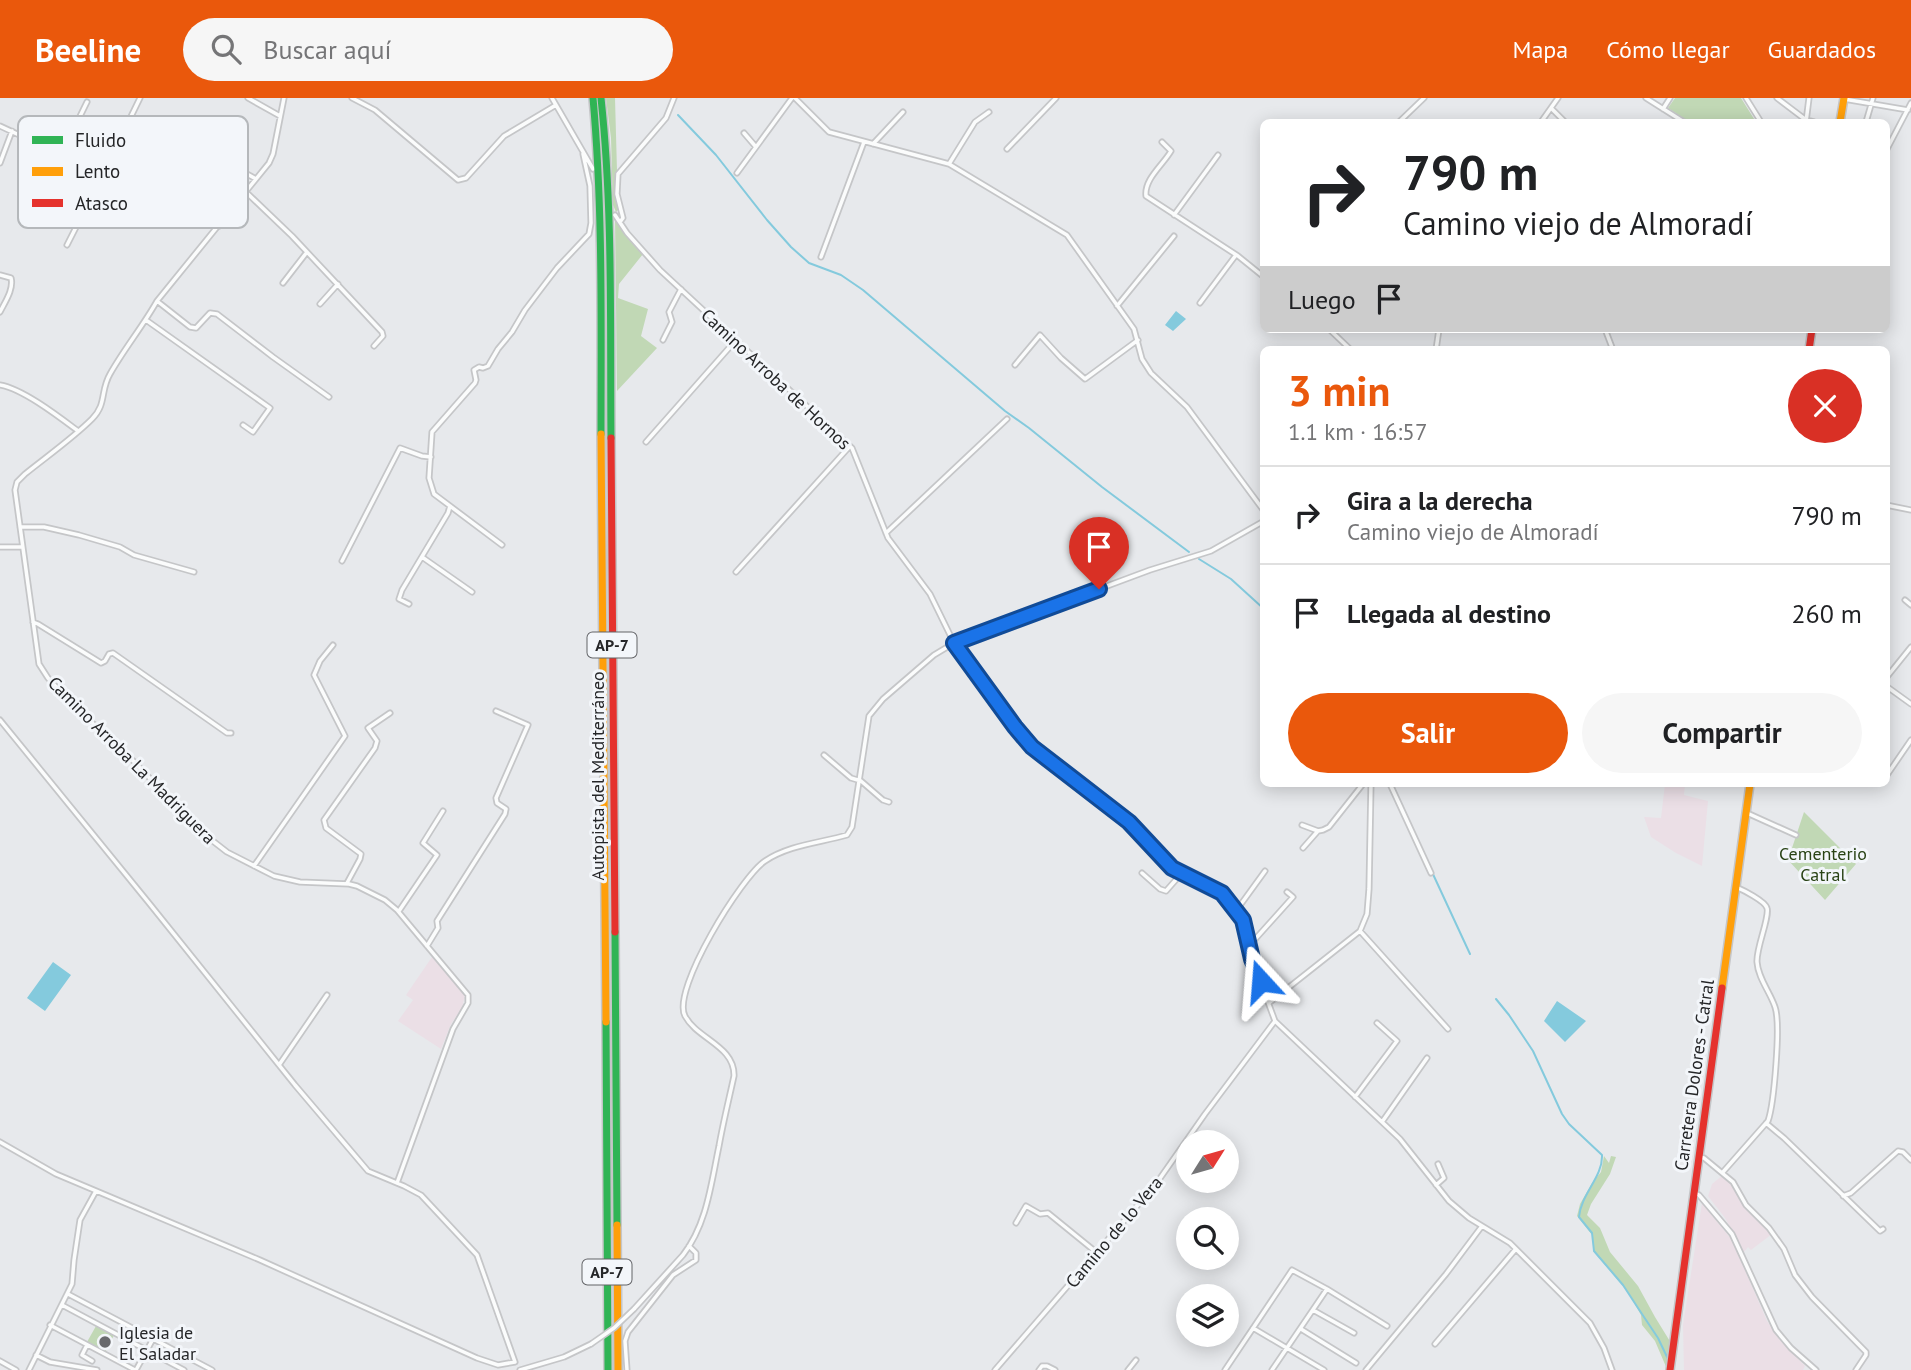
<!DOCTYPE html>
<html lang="es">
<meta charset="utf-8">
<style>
:root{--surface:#fff;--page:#f6f6f6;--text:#202124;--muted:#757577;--line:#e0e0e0;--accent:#ea580c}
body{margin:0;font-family:"PT Sans",sans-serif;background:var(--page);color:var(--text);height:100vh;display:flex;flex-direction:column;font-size:26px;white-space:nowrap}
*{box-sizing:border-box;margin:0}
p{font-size:23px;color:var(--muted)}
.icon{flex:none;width:38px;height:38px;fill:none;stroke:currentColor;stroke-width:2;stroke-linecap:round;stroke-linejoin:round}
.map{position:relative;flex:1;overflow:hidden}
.details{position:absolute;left:1260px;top:248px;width:630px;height:441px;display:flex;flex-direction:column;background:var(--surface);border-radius:10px;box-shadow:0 4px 18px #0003}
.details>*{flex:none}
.hud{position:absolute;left:1260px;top:21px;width:630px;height:214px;border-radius:10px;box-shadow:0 4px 18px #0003;background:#fff;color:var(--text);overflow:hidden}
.needle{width:46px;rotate:53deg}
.buttons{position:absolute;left:1176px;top:1032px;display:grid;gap:14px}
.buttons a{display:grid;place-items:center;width:63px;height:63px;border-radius:50%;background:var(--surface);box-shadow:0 4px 18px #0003;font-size:35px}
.pin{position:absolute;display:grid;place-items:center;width:60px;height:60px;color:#fff;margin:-72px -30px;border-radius:50% 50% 50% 0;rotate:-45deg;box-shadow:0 0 7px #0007}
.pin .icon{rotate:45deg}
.me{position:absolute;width:77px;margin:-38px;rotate:341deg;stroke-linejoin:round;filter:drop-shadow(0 0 5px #0008)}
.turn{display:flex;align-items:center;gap:24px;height:147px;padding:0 28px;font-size:32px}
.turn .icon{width:91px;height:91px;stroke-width:2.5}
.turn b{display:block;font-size:49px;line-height:60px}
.then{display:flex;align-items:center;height:66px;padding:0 28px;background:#0003;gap:14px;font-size:26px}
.round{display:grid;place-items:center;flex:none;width:74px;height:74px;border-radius:37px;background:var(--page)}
.summary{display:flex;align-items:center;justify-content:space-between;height:119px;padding:0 28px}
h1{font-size:42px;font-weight:800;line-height:52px;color:var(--accent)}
.cta{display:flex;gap:14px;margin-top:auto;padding:14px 28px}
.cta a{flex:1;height:80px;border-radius:42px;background:var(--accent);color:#fff;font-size:28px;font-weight:800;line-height:80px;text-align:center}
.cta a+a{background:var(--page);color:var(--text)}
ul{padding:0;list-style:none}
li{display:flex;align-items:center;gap:21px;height:98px;padding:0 28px;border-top:2px solid var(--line)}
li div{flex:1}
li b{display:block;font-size:26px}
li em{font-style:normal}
header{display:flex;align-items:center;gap:42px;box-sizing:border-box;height:98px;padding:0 35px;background:var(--accent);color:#fff}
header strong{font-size:33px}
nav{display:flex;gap:38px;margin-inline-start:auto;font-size:24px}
.search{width:490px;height:63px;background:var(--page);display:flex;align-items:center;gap:18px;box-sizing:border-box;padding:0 24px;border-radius:38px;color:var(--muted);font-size:26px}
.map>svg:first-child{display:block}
.industrial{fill:#ebdfe6}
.green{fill:#c1d8b5}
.water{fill:#84cadd}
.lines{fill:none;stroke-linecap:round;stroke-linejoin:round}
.stream{stroke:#84cadd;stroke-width:2}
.street-casing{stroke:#c5c6c8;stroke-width:7}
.fast-casing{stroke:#c5c6c8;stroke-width:10}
.slow-casing{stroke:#c5c6c8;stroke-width:10}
.jam-casing{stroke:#c5c6c8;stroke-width:10}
.street{stroke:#fbfcfc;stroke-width:3.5}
.fast{stroke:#30b455;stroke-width:7}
.slow{stroke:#ff9f0a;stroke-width:7}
.jam{stroke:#e5322d;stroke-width:7}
.street-bridge-casing{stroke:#c5c6c8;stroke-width:7;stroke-linecap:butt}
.street-bridge{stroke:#fbfcfc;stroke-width:3.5}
.route-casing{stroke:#114b97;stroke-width:18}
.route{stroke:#1a73e8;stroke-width:12}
.poi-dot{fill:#696a6d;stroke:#f3f6fa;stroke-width:2.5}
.labels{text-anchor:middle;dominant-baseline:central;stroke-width:6;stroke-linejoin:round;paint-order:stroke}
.shield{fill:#f3f6fa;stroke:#636467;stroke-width:2}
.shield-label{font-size:16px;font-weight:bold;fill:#252628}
.street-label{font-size:18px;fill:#252628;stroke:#f3f6fa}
.park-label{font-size:18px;fill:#294315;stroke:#f3f6fa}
.poi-label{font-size:18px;fill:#252628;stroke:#f3f6fa;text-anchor:start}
.key{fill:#f3f6fa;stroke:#b5b8bb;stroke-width:2}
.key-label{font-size:19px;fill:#252628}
</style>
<header>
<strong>Beeline</strong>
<div class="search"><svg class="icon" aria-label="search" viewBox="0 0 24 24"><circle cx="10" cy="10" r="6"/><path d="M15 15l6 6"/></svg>Buscar aquí</div>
<nav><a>Mapa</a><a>Cómo llegar</a><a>Guardados</a></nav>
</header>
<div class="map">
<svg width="1911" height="1272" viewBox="0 0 1911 1272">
<rect width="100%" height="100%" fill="#e7e9ec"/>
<path class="industrial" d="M1665 686H1685L1684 697 1708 703 1702 768 1676 755 1651 739 1644 719 1661 720Z
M432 859 465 897 462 910 451 926 441 951 398 923 413 902 406 897Z
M1723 1077 1733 1088 1747 1110 1772 1136 1751 1152 1748 1149 1744 1154 1725 1120 1708 1098 1712 1086Z
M1702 1105 1732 1142 1767 1223 1780 1242 1805 1268 1803 1272H1684L1683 1227Z"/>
<path class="green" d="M606 0H615L617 73 615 101 619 111 616 114 613 107 611 40Z
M1675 0H1741L1756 24H1689L1668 10Z
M615 119 625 135 643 156 619 186 618 200 648 211 641 238 657 250 617 293Z
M1804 714 1856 766 1825 802 1788 762Z
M1604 1058 1609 1065 1611 1058 1616 1059 1610 1076 1591 1106 1587 1117 1600 1130 1610 1154 1638 1188 1655 1219 1671 1245 1667 1271 1655 1243 1642 1227 1641 1217 1628 1194 1593 1153V1138L1577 1118 1580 1106 1592 1085 1601 1074Z
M96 1228 114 1237 112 1241 104 1238 99 1247 107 1251 105 1254 87 1244Z"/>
<path class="water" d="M1176 213 1186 221 1173 233 1165 227Z
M53 864 71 877 45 913 27 900Z
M1557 903 1586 923 1565 944 1544 923Z"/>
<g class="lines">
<path class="stream" d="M678 17 716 57 767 122 791 149 809 165 841 177 863 192 1005 313 1029 330 1102 389 1189 454
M1199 461 1231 481 1264 511
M1432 774 1470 856
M1496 901 1509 917 1533 953 1562 1016 1569 1026 1602 1057C1603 1079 1581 1096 1579 1119L1592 1135 1594 1153 1623 1187 1638 1210 1658 1240 1668 1261"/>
<defs>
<path id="street" d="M248 0 280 18
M284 0 273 56 269 65 157 203C143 228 124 251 110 276 100 293 107 306 92 321 73 340 46 359 25 376L17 384 15 392 39 566 48 580 76 611 120 649 200 733 227 754 274 778 300 784 349 786 357 788 385 802 397 812 468 897V905L453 931 397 1085
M352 0 375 12 458 82 466 80 504 38 556 7
M552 0 593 71
M795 0 829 34 949 66 1067 137 1134 231 1142 261 1151 275 1187 309 1264 413
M1646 0 1684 24
M1746 0 1761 24
M1777 0 1806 22 1814 24
M1844 1 1908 12
M1551 10 1565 24
M1663 11 1670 0
M1399 24 1424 0
M1541 24 1558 0
M1806 24 1809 0
M1866 24 1873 0
M0 28 103 76 67 147
M744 35 756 49
M146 43 181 64 198 51H202L256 81
M1162 44 1171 53C1163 67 1144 81 1146 98L1238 158 1264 179
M873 46 903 14
M1007 51 1056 0
M1886 53 1911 5
M0 65 12 33
M949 66 975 24 989 14
M737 75 792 0
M103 76 140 0
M247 95 292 138 382 234 383 238 374 248
M119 106 137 74C151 76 153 85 162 93 179 106 200 117 219 128
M33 114 87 4
M615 117 627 135 660 172 852 350 888 440 930 496 954 545 1015 629 1029 646 1129 724 1172 770 1222 795 1243 822 1252 861 1275 923 1400 1041 1449 1103 1469 1120 1510 1145 1590 1225 1604 1250 1612 1272
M1174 117 1218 57
M620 124 623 120 617 96 618 76 666 20 674 0
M821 159 864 44
M0 177 11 180C14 191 5 204 0 214
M283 185 307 154
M157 203 190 229 196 230 210 215 217 216 273 259 329 299
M1200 205 1236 157
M320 206 338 186
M1117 208 1174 138
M146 222 270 310 253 334 243 327
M1329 231 1351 252
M1605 231 1613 252
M663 242 672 224 669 214 681 191
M1436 252 1439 231
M1015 267 1040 237 1061 260 1085 281 1138 242
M0 287C23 291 58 318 78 333
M646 344 736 242
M1886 407 1911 412
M20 429H44L79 437 120 449 134 457 194 474
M886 435 1007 321
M502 447 434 396 429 380 432 334 475 285 476 282 474 272 479 269 483 270 488 268 498 251 512 234 525 212 557 170 589 136 591 125 590 88 583 56
M0 449H22
M422 459 472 494
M342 463 400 350 422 358 431 359
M736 474 850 348
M1905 502 1911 507
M409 506 399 501 402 492 448 415 450 408
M33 524 38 526 101 565 105 563 109 556 113 555 227 635H231
M1886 580 1911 549
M1886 588 1911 606
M0 622 149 805 295 987 368 1073 404 1088 421 1097 477 1157 515 1264 498 1267 477 1260 260 1162 56 1076 0 1044
M824 657 851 680 861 683 883 702 889 704
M1887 677 1911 642
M1390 686 1431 775
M1747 715 1796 737
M1302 727 1318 733
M1303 750 1318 733 1323 732 1329 729 1363 686
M254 768 345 638 314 577 320 563 333 547
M1142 775 1160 791 1166 793 1181 776
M347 785 360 761 361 756 326 730 324 722 375 650 377 643 368 630 390 615
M399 813 437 757 423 745 443 713
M1236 813 1265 773
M1360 833 1448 931
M427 848 438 830 437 823 505 716 506 711 497 705 496 700 528 627 496 613
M1249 848 1293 799 1287 794
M1269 905 1360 833 1367 816 1369 791 1371 686
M279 967 327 897
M1355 999 1397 943 1377 925
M1382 1024 1427 960
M1766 1025 1784 1040 1880 1133 1883 1131
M1699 1059 1704 1060 1733 1084 1746 1107 1769 1130 1784 1151 1795 1177 1812 1199 1866 1254V1257L1856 1272
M1723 1074 1768 1023C1774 1006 1781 926 1775 909 1770 894 1758 880 1757 864 1756 850 1770 819 1767 810 1765 803 1743 792 1736 789
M1436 1087 1444 1080 1438 1066
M1695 1095 1699 1097 1732 1136 1776 1232 1791 1250 1816 1272
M1843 1098 1851 1095 1898 1053 1903 1054 1911 1062
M1016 1125 1026 1108 1040 1116 1048 1115 1096 1154
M68 1196 212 1272
M62 1207 184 1272
M634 1211 683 1157C707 1126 711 1086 719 1048 723 1025 729 1001 734 978 735 948 697 941 685 918 671 892 742 778 765 763 789 747 819 745 847 737L852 729 869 618 883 601 934 557 954 545 1150 472 1211 453 1264 423
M1313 1212 1354 1235
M50 1227 135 1272
M1253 1230 1324 1272
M1301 1231 1356 1265
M1435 1246 1515 1152
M87 1247 82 1257 92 1263
M36 1257 50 1264 97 1272
M0 1263 16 1272
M29 1272 72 1186 74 1162 80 1122 96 1093
M136 1272 153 1241
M520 1272 564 1259 591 1246
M627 1272 625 1243 628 1234 673 1177 696 1162V1155L689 1148
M995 1272 1156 1086 1205 1016 1275 923
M1039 1272 1042 1268H1047L1055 1272
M1128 1272 1136 1262
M1225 1272 1292 1172 1327 1191 1387 1228
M1272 1272 1327 1191
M1366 1272 1446 1176 1482 1128"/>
<path id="fast" d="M593 0C603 112 601 224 601 336
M601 0C613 113 610 227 611 340
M615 834 617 1127
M606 924 608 1272"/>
<path id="slow" d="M1840 24 1844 0
M601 336 606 924
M1722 890 1750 686
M617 1127 618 1272"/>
<path id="jam" d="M1809 252 1812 231
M611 340 615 834
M1670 1272 1722 890"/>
</defs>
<use href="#street" class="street-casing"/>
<use href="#fast" class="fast-casing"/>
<use href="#slow" class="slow-casing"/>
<use href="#jam" class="jam-casing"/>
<use href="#street" class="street"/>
<use href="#fast" class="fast"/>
<use href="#slow" class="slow"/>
<use href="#jam" class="jam"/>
<defs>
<path id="street-bridge" d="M591 1246 614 1230 634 1211"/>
</defs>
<use href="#street-bridge" class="street-bridge-casing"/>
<use href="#street-bridge" class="street-bridge"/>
</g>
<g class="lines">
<defs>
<path id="route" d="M1099 491 954 545 1015 629 1032 649 1129 724 1172 770 1222 795 1243 822 1252 861 1261 883"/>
</defs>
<use href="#route" class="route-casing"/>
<use href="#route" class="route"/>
</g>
<circle class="poi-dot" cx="105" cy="1244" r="7"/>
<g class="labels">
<g class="shield">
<rect x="587.5" y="534.5" width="49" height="25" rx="5"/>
<rect x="582.5" y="1161.5" width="49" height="25" rx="5"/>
</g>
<g class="shield-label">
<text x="612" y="547">AP-7</text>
<text x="607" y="1174">AP-7</text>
</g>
<g class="street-label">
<text transform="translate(776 281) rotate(43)">Camino Arroba de Hornos</text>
<text transform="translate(132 662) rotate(45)">Camino Arroba La Madriguera</text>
<text transform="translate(597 678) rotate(-90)">Autopista del Mediterráneo</text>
<text transform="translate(1694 977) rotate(-82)">Carretera Dolores - Catral</text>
<text transform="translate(1114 1134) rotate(-50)">Camino de lo Vera</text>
</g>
<g class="park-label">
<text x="1823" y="755">Cementerio<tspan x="1823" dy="21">Catral</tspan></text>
</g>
<g class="poi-label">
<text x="119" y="1234">Iglesia de<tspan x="119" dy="21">El Saladar</tspan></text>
</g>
</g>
<rect x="18" y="18" width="230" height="112" rx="10" class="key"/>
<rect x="32" y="38" width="31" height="8" fill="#30b455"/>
<rect x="32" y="69" width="31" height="9" fill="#ff9f0a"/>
<rect x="32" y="101" width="31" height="8" fill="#e5322d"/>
<g class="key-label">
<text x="75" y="49">Fluido</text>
<text x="75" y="80">Lento</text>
<text x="75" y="112">Atasco</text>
</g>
</svg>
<div class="buttons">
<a><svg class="needle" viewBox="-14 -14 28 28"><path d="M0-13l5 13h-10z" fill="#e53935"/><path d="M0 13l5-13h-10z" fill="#757577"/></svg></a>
<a><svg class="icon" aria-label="search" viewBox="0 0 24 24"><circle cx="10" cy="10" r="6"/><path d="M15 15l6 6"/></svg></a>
<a><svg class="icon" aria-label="layers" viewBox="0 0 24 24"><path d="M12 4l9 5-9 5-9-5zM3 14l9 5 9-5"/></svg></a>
</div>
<div class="pin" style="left:1099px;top:491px;background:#d93025"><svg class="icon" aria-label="arrive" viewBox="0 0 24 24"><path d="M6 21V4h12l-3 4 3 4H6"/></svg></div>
<svg class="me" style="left:1261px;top:883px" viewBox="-20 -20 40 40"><path d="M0-17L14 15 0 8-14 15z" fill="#1a73e8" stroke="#fff" stroke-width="4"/></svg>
<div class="hud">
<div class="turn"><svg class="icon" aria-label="right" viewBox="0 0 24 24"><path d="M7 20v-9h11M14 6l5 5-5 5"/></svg><div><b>790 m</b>Camino viejo de Almoradí</div></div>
<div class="then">Luego<svg class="icon" aria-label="arrive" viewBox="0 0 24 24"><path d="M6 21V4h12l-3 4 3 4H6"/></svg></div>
</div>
<section class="details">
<div class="summary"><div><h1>3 min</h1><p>1.1 km · 16:57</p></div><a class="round" style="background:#d93025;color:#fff"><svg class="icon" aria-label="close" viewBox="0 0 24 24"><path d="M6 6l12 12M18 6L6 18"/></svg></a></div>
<ul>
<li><svg class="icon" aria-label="right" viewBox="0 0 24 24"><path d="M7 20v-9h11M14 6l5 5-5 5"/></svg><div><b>Gira a la derecha</b><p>Camino viejo de Almoradí</p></div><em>790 m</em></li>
<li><svg class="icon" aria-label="arrive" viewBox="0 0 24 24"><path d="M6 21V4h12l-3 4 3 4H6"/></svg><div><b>Llegada al destino</b></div><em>260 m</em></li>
</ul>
<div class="cta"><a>Salir</a><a>Compartir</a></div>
</section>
</div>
